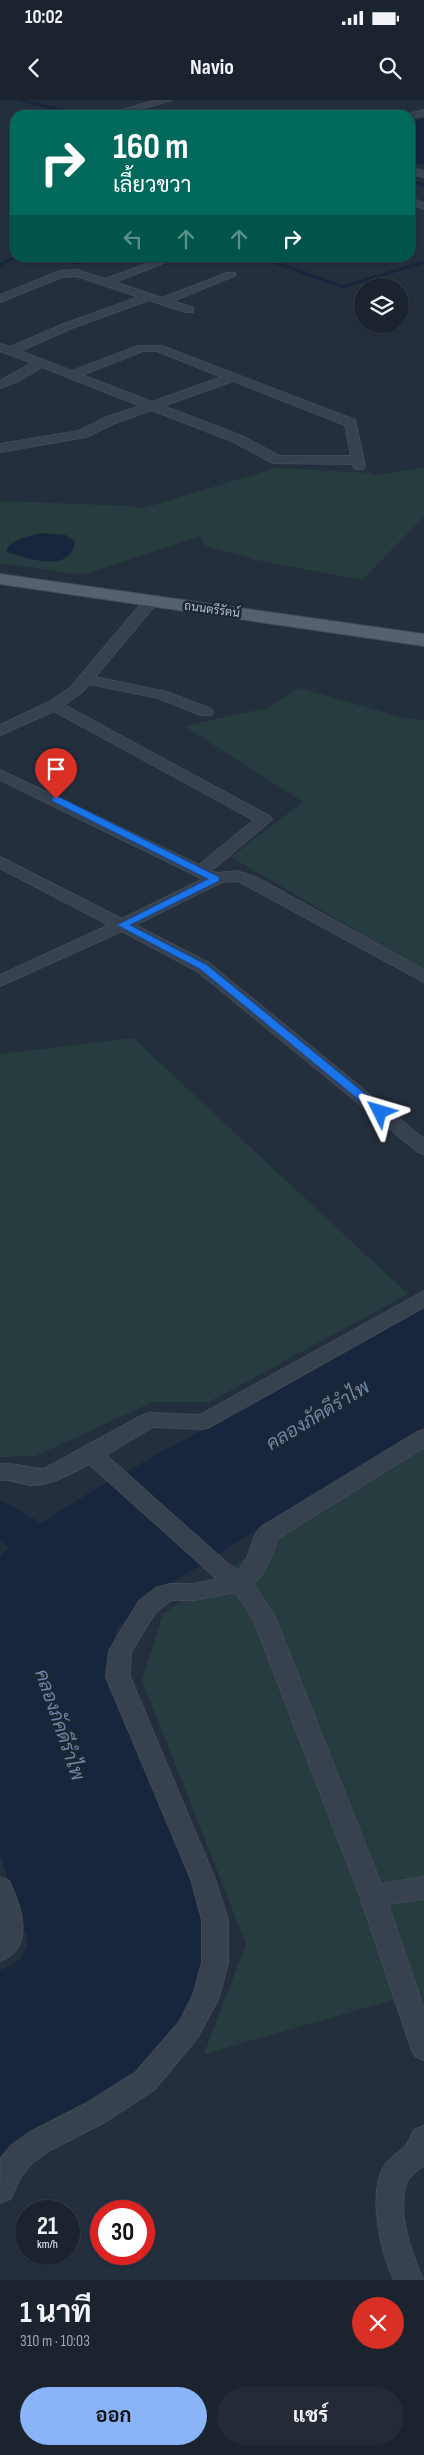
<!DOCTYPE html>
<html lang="th">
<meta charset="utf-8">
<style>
:root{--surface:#1b232e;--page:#242b36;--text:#f1f3f6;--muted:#a0a4aa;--line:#39404a;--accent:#8ab4f8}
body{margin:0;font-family:"Sofia Sans Condensed",Sarabun,sans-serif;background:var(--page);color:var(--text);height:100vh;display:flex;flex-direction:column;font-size:19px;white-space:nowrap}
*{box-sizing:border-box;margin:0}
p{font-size:16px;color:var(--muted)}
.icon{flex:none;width:28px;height:28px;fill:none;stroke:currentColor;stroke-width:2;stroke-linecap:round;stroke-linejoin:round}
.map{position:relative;height:2180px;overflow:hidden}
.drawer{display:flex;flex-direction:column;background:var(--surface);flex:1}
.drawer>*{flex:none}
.hud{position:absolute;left:10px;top:10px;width:405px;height:152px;border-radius:15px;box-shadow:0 1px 4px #0004,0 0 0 1px var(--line);background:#00695c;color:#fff;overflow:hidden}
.buttons{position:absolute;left:354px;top:178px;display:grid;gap:10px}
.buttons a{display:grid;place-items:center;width:55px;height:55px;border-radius:50%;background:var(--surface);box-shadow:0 1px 4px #0004,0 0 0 1px var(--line);font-size:25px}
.speed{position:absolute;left:15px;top:2100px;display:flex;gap:10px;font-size:25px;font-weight:700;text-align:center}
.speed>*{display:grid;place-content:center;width:65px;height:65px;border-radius:50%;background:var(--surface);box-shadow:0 1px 4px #0004,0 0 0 1px var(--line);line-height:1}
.speed small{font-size:12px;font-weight:400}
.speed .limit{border:8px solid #d22;background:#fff;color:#111}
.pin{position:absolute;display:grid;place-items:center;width:42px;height:42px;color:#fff;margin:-51px -21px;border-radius:50% 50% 50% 0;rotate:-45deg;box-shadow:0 0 5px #0007}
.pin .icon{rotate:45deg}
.me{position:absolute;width:55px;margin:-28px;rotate:310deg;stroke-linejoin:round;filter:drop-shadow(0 0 4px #0008)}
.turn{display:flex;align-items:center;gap:18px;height:105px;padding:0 20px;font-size:22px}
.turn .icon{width:65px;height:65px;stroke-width:2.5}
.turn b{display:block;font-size:35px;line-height:42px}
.lanes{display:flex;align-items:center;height:48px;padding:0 20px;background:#0003;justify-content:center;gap:25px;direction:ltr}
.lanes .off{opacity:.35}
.round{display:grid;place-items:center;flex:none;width:52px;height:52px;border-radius:26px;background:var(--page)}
.head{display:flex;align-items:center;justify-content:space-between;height:85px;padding:0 20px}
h1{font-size:30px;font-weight:700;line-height:38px}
.button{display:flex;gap:10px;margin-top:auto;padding:10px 20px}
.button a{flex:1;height:58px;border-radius:30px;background:var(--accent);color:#111;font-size:20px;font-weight:700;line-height:58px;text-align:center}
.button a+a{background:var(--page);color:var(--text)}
.status{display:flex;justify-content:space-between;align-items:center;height:35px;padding:0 25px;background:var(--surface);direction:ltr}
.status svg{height:14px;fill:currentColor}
header{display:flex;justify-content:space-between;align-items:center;height:65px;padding:0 20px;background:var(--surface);font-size:22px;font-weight:700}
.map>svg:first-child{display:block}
.green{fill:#263c3f}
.water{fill:#17263c}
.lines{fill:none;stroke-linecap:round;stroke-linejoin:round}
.stream{stroke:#17263c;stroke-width:3}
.minor-casing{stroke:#414a57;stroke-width:2}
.major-casing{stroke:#414a57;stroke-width:2}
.minor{fill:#38414e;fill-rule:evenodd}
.major{fill:#56606e;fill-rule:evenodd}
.route{fill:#1a73e8;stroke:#114b97}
.labels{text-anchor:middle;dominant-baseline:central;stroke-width:5;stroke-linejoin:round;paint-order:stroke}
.far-street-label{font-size:12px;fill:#b4bcc9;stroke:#1d2633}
.near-water-label{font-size:19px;font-style:italic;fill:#6d86a8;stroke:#1d2633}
</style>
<div class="status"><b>10:02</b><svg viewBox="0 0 49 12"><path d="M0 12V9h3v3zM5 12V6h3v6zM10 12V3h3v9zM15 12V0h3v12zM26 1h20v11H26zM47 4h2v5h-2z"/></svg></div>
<header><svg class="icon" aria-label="back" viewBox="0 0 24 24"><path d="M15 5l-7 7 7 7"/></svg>Navio<svg class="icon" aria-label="search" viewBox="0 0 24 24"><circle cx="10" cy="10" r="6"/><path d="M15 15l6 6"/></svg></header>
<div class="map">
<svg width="424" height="2180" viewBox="0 0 424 2180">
<rect width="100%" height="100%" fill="#242f3e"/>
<path class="green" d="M424 367V417L362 480 256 460 206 446 200 436 82 475 0 463V401L131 406 144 408 276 368 372 373 373 376Z
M299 588 404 618 424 620V870L231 757 303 702 184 626 268 608Z
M133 938 408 1194 209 1302H153L35 1356 0 1357V954Z
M424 1348V1906L421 1892 204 1954 246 1844 142 1580 163 1514 242 1460Z"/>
<path class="water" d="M424 19V65L410 63V21Z
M44 433 65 435 75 441C71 474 29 459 7 452V448C17 438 31 435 44 433Z
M424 1202V1327L139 1503 116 1531 110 1566 202 1801 208 1846 192 1910 130 1985 80 2011 34 2029 8 2047 0 2066V1870C16 1864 25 1858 28 1841L0 1755V1457L9 1447 0 1441V1400L41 1423 104 1384 265 1295Z"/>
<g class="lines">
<path class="stream" d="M20 0 83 15
M410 81 424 85
M59 158 76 163 104 158
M263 158 343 187 424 162
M0 165 15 157"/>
<defs>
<path id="minor" d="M157 0H172L120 15 108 14Z
M424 10V16L410 18V15H405Z
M410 68 424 71V77L410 74Z
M410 98 424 103V109L410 104Z
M163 158H176L115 182 162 198 227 173H235L236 175 173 201 193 208V212H185L149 200 72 228 20 251 72 271 138 246H162L355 320 365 366 363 369H355L352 364 273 363 234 342 152 310 115 323 86 337 0 352V344L79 331 107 317 141 306 42 267 19 281 0 288V281L32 263 0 251V244L10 247 64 224 139 197 76 176 62 177 0 202V195L60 171 77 170 105 179ZM143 251H157L222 277 152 302 82 275ZM233 281 345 325 351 356H279L242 336 163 306Z
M151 497 156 498 158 501 156 504 95 577 167 592 211 609 213 612 211 615H201L158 598 89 584 81 593 64 605 269 716 272 719 269 722 211 771 217 773 238 771 258 778 424 870V882L238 781 222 782 135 825 209 863 424 1039V1054L418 1052 197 871 122 831 0 886V875L109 825 0 768V757L122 819 203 779 0 680V670L199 765 254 720 54 611 0 635V625L49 602 71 587 146 498Z
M424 1191V1207L210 1327 203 1329 153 1327 106 1355 228 1464 238 1471C254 1454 248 1441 261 1427L417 1332 424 1330V1347L277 1439 272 1455 262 1474 253 1484 274 1515 381 1784 424 1777V1799L388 1804 424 1909V1960L415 1956 411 1948 360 1796 253 1518 235 1492 194 1500H171L155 1513 131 1552 130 1577 215 1779 228 1820V1863L219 1897 198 1937 154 1990 105 2022 50 2050 32 2063 21 2076 10 2099 0 2103 1 2058 12 2045 30 2032 85 2004 136 1972 180 1921 193 1895 202 1863V1820L191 1779 106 1577 109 1551 139 1501 156 1488 170 1484H194L217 1479 89 1364C70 1374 52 1385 31 1385 20 1384 11 1378 0 1380V1364C14 1362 29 1369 44 1369L143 1315 150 1313 200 1315Z
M0 1777 9 1781C21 1806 36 1848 0 1861Z
M424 2026V2065C419 2069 410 2075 407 2081 396 2112 411 2152 423 2180H394C381 2152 367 2093 385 2065 389 2058 399 2053 405 2047 409 2042 411 2036 414 2030Z"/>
<path id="major" d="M0 474 424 534V546L0 484Z"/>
</defs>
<use href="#minor" class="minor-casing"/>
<use href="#major" class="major-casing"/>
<use href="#minor" class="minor"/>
<use href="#major" class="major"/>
</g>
<path class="route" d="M52 697H59L219 777V781L130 825 207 865 384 1009V1014H376L200 869 117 825 208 779 52 701Z"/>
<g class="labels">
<g class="far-street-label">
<text transform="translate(212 510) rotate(8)">ถนนตรีรัตน์</text>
</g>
<g class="near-water-label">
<text transform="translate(318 1316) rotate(-31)">คลองภัคดีรำไพ</text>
<text transform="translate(59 1625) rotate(71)">คลองภัคดีรำไพ</text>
</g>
</g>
</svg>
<div class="buttons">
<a><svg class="icon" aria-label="layers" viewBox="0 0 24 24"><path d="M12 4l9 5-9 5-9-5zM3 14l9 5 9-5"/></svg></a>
</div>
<div class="speed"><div>21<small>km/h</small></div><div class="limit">30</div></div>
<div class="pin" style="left:56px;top:699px;background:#d93025"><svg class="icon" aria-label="arrive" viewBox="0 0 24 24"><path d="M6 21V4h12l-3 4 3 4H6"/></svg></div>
<svg class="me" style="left:380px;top:1012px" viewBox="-20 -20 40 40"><path d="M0-17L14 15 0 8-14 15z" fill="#1a73e8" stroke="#fff" stroke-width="4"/></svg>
<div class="hud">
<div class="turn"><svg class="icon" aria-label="right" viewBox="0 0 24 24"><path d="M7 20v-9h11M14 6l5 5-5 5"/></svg><div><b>160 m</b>เลี้ยวขวา</div></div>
<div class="lanes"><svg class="icon off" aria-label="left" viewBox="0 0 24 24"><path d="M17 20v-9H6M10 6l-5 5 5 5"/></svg><svg class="icon off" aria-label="ahead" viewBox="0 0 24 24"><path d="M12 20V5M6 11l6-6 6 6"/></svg><svg class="icon off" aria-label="ahead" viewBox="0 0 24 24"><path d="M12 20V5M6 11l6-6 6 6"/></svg><svg class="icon" aria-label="right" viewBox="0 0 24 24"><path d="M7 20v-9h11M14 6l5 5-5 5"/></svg></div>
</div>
</div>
<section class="drawer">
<div class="head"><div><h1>1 นาที</h1><p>310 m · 10:03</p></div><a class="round" style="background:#d93025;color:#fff"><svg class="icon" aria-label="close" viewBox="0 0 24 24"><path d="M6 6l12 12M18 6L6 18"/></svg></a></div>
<div class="button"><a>ออก</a><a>แชร์</a></div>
</section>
